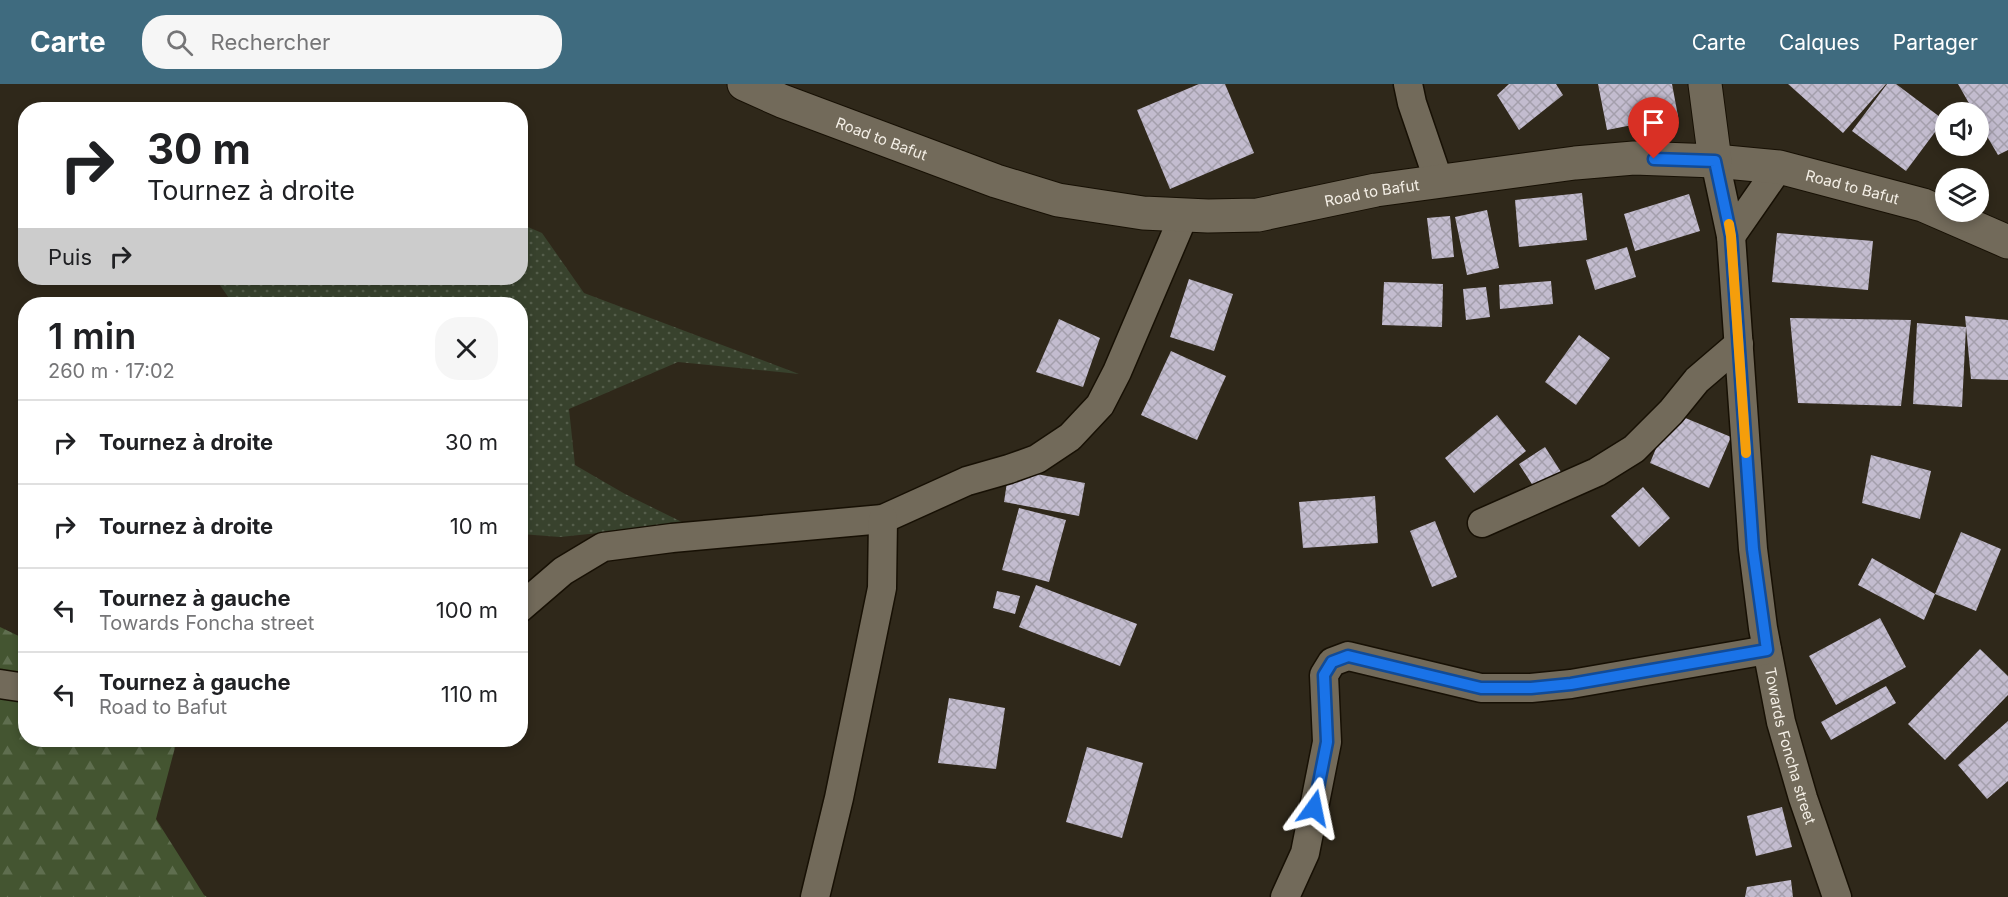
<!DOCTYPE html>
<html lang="fr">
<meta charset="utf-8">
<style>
:root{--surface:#fff;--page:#f6f6f6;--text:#202124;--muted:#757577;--line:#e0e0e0;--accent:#3f6b7f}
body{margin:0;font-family:Inter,sans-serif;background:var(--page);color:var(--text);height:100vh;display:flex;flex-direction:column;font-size:22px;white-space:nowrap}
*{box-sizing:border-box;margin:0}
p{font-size:20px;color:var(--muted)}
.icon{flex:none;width:33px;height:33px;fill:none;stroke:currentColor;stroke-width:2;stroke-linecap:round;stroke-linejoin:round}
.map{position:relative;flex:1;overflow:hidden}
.side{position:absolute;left:18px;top:213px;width:510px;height:450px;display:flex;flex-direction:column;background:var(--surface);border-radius:24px;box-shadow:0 3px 9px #0003}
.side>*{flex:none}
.hud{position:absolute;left:18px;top:18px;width:510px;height:183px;border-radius:24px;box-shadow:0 3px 9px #0003;background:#fff;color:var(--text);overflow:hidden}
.fabs{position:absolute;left:1935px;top:18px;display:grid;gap:12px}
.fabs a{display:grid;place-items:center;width:54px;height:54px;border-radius:50%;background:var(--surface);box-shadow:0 3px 9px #0003;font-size:30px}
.pin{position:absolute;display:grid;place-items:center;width:51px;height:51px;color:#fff;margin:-62px -26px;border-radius:50% 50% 50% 0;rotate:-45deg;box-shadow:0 0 6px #0007}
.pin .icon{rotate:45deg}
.me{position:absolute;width:66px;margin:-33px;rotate:12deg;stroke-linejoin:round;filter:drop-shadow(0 0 4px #0008)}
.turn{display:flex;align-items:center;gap:21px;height:126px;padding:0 30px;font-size:27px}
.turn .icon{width:78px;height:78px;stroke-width:2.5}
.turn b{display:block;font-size:42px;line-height:51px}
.then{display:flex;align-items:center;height:57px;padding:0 30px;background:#0003;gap:12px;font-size:22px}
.round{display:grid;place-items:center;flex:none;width:63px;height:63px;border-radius:24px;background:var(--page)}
.summary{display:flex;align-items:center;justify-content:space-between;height:102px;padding:0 30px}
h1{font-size:36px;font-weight:600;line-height:45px}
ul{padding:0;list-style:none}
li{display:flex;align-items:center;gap:18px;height:84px;padding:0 30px;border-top:2px solid var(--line)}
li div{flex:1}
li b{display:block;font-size:22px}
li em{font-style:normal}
header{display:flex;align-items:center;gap:36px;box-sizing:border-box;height:84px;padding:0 30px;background:var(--accent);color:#fff}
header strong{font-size:28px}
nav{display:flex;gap:33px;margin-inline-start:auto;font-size:21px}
.search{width:420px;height:54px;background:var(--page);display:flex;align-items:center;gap:15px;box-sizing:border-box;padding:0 21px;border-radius:24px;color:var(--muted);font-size:22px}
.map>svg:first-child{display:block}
.grass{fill:url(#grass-dots)}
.forest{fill:url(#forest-firs)}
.building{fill:url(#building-cross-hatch)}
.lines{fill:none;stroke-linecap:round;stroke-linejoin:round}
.minor-casing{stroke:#171004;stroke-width:31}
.tertiary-casing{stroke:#171004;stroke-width:35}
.minor{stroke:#726a5a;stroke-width:28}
.tertiary{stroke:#726a5a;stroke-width:33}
.route-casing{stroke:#114b97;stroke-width:15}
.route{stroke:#1a73e8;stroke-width:10}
.slow{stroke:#f59e0b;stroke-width:10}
.labels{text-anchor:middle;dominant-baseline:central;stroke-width:6;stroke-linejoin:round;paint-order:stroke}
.street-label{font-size:15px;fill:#f3eee5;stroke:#251e10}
</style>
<header>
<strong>Carte</strong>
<div class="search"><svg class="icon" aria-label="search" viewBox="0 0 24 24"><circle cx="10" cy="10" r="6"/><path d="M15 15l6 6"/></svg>Rechercher</div>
<nav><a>Carte</a><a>Calques</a><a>Partager</a></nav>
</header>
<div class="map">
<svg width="2008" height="813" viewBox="0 0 2008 813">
<defs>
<pattern id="grass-dots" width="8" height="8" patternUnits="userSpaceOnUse" patternTransform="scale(1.5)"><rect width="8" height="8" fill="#38422d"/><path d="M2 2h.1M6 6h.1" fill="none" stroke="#555e4b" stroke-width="1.8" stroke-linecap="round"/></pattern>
<pattern id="forest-firs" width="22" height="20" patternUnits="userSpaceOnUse" patternTransform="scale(1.5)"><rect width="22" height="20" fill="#445531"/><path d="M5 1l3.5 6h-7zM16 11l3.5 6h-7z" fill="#5f6e4f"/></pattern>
<pattern id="building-cross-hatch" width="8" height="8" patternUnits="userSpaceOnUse" patternTransform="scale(1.5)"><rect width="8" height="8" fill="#c3bccf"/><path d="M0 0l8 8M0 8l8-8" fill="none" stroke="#a49fac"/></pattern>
</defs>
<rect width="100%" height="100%" fill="#2f281a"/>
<path class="grass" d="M521 140 542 149 584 209 799 290 678 278 569 325 575 381 625 410 686 440 560 453 521 450 520 220H233L215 194H520Z"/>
<path class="forest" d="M0 543 25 555 26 656H177L156 735 204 811 207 813H0Z"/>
<path class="building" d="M1199 0H1225L1254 69 1170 105 1137 26Z
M1509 0H1556L1563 11 1519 46 1497 11Z
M1598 0H1672L1678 32 1607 46Z
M1788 0H1886L1843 49Z
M1887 0H1896L1944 36 1906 87 1852 47Z
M1958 0H2008V66L1998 71 1978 37V28H1974Z
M1582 109 1587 156 1519 163 1515 116Z
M1689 110 1700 147 1635 167 1624 130Z
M1487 126 1499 184 1467 191 1455 133Z
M1450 132 1454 173 1432 175 1427 134Z
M1777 149 1873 157 1868 206 1772 198Z
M1627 163 1636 193 1595 206 1586 176Z
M1189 195 1233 210 1214 267 1170 253Z
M1551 197 1553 220 1500 225 1499 201Z
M1384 198 1443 200 1442 243 1382 241Z
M1486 203 1490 233 1466 236 1463 205Z
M1965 232 2008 236V296L1971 295Z
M1790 234 1911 236 1901 322 1798 319Z
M1059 235 1100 254 1083 303 1036 288Z
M1917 239 1966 243 1962 323 1913 320Z
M1579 251 1610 274 1576 321 1545 298Z
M1171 267 1226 292 1197 356 1141 331Z
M1671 328 1731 353 1709 404 1650 379Z
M1497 331 1526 367 1474 409 1445 374Z
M1545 363 1563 391 1537 408 1519 380Z
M1871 371 1931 387 1920 435 1862 419Z
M1009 385 1085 399 1079 432 1004 418Z
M1643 403 1670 434 1639 463 1611 432Z
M1375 412 1378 459 1303 464 1299 418Z
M1019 424 1066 436 1049 498 1002 486Z
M1435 437 1457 493 1432 503 1410 447Z
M1961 448 2001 465 1976 527 1935 510Z
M1872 474 1935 510 1924 536 1858 501Z
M1036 501 1137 540 1120 582 1019 543Z
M997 507 1020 512 1015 530 993 524Z
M1880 534 1906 583 1836 621 1809 572Z
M1980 565 2008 592V611L1945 676 1908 640Z
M1886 602 1896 619 1831 656 1821 638Z
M949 614 1005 624 996 685 938 679Z
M2008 637V697L1987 715 1958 681Z
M1087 663 1143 679 1122 754 1066 738Z
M1782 723 1792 763 1756 772 1747 732Z
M1791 796 1793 813H1745L1747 803Z"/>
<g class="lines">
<defs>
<g id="minor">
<path d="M1408 0 1412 19 1439 98"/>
<path id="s1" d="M1715 77 1731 152 1753 465 1763 544 1781 638 1803 714 1837 813"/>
<path d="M1731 152 1779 83"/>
<path d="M1482 439 1597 388 1634 365 1671 328 1697 296 1739 260"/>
<path d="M520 524 563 487 603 463 672 454 883 435 967 397 1009 385 1037 375 1070 353 1100 321 1117 288 1184 131"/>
<path d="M0 600 26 604"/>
<path d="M815 813 839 714 882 504 883 435"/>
<path d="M1285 813 1305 769 1327 658 1324 591 1332 578 1348 572 1481 604H1531L1571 600 1767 566"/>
</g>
<g id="tertiary">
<path id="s2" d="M744 0 782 17 996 97 1058 116 1143 129 1208 132 1258 131 1376 106 1575 79 1634 74 1715 77 1779 83 1923 121 2008 158"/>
<path d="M1705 0 1715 77"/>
</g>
</defs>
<use href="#minor" class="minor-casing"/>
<use href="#tertiary" class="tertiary-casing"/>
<use href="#minor" class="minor"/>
<use href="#tertiary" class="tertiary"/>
</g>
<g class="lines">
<defs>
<path id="route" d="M1314 724 1327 658 1324 591 1332 578 1348 572 1481 604H1531L1571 600 1767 566 1753 465 1731 152 1715 77 1654 75"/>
</defs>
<use href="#route" class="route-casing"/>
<use href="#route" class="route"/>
<path class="slow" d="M1729 140 1731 152 1746 369"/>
</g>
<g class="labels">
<g class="street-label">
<text stroke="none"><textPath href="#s2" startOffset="148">Road to Bafut</textPath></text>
<text stroke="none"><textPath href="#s2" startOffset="1138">Road to Bafut</textPath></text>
<text stroke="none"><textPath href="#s2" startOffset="652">Road to Bafut</textPath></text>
<text stroke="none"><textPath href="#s1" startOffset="591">Towards Foncha street</textPath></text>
</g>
</g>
</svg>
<div class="fabs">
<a><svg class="icon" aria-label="sound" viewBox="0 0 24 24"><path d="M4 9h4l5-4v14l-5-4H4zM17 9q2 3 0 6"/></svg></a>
<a><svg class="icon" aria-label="layers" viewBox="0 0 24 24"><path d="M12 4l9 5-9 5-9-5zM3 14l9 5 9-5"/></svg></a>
</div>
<div class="pin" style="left:1654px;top:75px;background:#d93025"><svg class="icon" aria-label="arrive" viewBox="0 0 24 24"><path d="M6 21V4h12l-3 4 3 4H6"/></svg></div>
<svg class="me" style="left:1314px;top:724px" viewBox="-20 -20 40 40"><path d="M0-17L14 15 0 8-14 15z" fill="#1a73e8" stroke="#fff" stroke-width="4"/></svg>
<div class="hud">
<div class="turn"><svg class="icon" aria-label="right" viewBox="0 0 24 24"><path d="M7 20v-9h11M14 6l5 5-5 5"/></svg><div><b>30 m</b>Tournez à droite</div></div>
<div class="then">Puis<svg class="icon" aria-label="right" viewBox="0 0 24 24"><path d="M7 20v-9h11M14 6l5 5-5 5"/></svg></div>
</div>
<section class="side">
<div class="summary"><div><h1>1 min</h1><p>260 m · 17:02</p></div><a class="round"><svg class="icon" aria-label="close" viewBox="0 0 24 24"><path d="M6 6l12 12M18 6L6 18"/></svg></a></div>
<ul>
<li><svg class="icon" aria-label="right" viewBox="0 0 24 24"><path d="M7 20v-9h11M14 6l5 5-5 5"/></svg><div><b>Tournez à droite</b></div><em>30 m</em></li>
<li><svg class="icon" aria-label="right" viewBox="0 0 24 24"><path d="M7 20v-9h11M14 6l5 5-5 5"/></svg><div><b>Tournez à droite</b></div><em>10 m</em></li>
<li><svg class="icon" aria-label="left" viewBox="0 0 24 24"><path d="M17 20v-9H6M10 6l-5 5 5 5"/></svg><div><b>Tournez à gauche</b><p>Towards Foncha street</p></div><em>100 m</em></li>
<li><svg class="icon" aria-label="left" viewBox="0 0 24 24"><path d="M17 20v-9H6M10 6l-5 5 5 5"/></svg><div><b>Tournez à gauche</b><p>Road to Bafut</p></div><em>110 m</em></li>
</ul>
</section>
</div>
